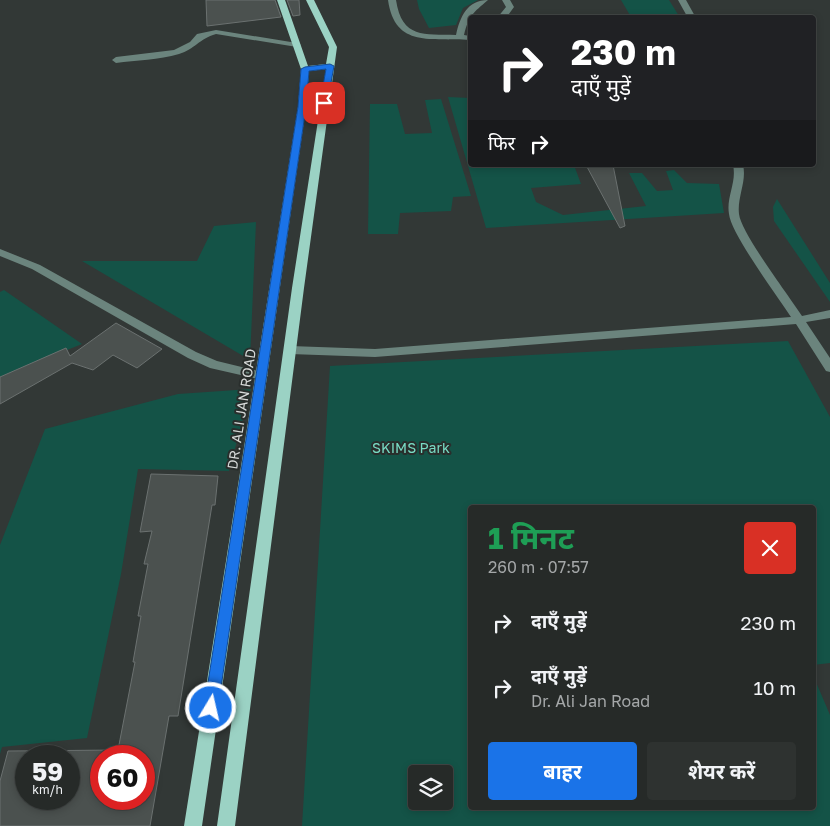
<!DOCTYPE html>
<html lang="hi">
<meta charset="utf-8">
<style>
:root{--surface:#262a28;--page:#2e3230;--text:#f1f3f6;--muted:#a4a7a8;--line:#424645;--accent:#1a73e8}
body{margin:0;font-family:"Golos Text","Noto Sans Devanagari",sans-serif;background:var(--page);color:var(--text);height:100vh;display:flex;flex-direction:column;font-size:19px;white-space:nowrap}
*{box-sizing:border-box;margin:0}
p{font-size:16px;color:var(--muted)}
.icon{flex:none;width:28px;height:28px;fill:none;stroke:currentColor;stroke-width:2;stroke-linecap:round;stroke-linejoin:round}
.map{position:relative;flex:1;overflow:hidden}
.drawer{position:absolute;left:468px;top:505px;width:348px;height:305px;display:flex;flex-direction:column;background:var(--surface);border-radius:5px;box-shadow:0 2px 8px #0003,0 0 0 1px var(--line)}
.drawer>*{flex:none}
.banner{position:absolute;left:468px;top:15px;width:348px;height:152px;border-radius:5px;box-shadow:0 2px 8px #0003,0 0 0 1px var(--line);background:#202124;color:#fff;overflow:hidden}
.buttons{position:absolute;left:408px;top:765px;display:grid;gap:10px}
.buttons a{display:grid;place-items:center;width:45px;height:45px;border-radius:5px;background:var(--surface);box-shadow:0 2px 8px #0003,0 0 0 1px var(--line);font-size:25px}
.speed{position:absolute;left:15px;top:745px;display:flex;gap:10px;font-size:25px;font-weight:700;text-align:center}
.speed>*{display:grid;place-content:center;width:65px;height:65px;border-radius:50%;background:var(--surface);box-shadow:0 2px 8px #0003,0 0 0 1px var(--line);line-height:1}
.speed small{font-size:12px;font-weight:400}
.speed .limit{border:8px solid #d22;background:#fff;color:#111}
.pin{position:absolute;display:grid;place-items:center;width:42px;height:42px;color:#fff;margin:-21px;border-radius:10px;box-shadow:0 2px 8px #0006}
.me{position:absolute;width:55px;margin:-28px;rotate:9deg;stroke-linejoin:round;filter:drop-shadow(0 0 4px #0008)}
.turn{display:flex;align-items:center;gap:18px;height:105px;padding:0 20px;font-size:22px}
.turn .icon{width:65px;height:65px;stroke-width:2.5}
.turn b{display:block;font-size:35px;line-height:42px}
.then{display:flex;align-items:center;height:48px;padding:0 20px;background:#0003;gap:10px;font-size:19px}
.round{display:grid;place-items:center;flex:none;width:52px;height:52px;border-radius:5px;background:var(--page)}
.overview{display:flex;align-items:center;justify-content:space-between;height:85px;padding:0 20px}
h1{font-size:30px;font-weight:700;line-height:38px;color:#1e9e55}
.cta{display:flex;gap:10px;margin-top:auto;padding:10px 20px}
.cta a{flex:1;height:58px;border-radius:5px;background:var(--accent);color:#fff;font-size:20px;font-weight:700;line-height:58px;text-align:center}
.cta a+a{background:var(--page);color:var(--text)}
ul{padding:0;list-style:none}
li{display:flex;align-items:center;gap:15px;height:65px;padding:0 20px}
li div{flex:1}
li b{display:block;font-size:19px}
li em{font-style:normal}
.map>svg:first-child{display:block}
.green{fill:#145347;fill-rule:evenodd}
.building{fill:#4b514f;stroke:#6b7170;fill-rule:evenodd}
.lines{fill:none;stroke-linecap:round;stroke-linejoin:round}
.minor{fill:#6b847d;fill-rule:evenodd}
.major{fill:#9bd2c4;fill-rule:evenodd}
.route{fill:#1a73e8;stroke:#114b97}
.labels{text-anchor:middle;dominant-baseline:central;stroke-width:4;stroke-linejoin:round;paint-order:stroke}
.street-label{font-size:14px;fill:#d6d9d8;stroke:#292e2c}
.park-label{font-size:14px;fill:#78dbc4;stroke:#292e2c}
</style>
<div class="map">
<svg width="830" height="826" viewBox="0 0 830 826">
<rect width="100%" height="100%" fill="#323836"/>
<path class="green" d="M417 0H478L463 8 456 25 429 28 419 9Z
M621 0H669L679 16 631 17Z
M448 97 470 98V165H574L581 184 531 188 536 202 563 215 646 206 629 173H642L657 191 673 190 666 171 674 170 687 183 719 184 724 213 486 228Z
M441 99 471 196 453 197 451 211 400 213 398 234H368L370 104H397L405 134 432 133 425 100Z
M777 199 830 283V302L774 221 773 207Z
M256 222 250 360 82 261H197L214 226Z
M4 290 82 344 0 377V292Z
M788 341 830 417V663L813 665 812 508H470V808H812L813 675 830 715V826H302L330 366ZM416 774H444V801H416Z
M251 389 229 471 138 469 121 574 87 738 2 747 0 754V545L45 429 178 394Z"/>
<path class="building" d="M206 0H275L281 17 207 26Z
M287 0H299L300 15 293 16Z
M586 165H613L625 226 620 228Z
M116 323 162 349 137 368 113 355 93 370 72 363 0 404V377L66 348 70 356Z
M151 474 218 476 215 505H212L178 716H169L150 826H0V781L8 751 118 750 135 662H133L141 616H138L148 564H144L152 531 140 532ZM26 756H69V799H26ZM101 756H144V799H101Z"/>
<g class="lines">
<path class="minor" d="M388 0H396C402 39 424 34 456 35 460 17 467 0 488 0 473 13 469 15 464 35L470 36V40C432 37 395 49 388 0Z
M502 0H510L514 7 506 18H497L506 7Z
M678 0H686L696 18H688Z
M216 30 297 43 301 45 297 47 216 34C199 39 195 49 179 54 159 60 136 60 116 63L112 60 116 57 174 50 190 42 197 34Z
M733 165H743C747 181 737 197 739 214 741 233 789 296 802 316L830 310V318L806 322 830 358V372L826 371 796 324 375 357 290 354 284 350 290 346 375 349 791 317C778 297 731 234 729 214 726 197 737 182 733 165Z
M0 249 40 265 196 352 217 361 266 373 268 376 262 380 210 368 188 358 32 269 0 256Z"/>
<path class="major" d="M277 0H285L308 66 326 64 329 47 306 0H314L337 47 304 288 235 826H217L292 288 326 69 309 71 306 107 202 826H184L298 107 301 69Z"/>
</g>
<path class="route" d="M330 64 334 66 327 105 320 103 326 69 309 71 306 107 218 708 216 713 211 715 206 713 204 708 298 107 301 69 305 67Z"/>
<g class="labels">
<g class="street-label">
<text transform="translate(241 409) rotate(-81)">DR. ALI JAN ROAD</text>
</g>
<g class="park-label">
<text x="411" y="447">SKIMS Park</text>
</g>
</g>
</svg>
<div class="buttons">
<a><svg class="icon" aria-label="layers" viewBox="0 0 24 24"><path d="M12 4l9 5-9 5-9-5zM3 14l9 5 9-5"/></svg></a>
</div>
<div class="speed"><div>59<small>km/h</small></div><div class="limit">60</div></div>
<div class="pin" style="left:324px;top:103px;background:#d93025"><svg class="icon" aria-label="arrive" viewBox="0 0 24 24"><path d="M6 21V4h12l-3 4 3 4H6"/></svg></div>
<svg class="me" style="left:211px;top:708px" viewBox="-20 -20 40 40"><circle r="17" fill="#1a73e8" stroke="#fff" stroke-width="3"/><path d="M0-11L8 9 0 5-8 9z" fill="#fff"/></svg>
<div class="banner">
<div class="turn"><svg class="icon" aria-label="right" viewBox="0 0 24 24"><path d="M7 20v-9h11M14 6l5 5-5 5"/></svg><div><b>230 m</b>दाएँ मुड़ें</div></div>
<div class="then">फिर<svg class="icon" aria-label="right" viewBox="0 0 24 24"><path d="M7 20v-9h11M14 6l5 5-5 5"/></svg></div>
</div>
<section class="drawer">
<div class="overview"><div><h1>1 मिनट</h1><p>260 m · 07:57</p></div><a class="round" style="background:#d93025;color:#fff"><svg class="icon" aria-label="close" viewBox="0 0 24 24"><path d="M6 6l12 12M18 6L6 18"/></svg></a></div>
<ul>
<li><svg class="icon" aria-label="right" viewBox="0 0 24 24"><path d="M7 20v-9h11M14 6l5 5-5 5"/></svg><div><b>दाएँ मुड़ें</b></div><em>230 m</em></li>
<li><svg class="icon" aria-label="right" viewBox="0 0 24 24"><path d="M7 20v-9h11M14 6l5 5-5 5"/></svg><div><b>दाएँ मुड़ें</b><p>Dr. Ali Jan Road</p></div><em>10 m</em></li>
</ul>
<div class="cta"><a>बाहर</a><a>शेयर करें</a></div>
</section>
</div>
